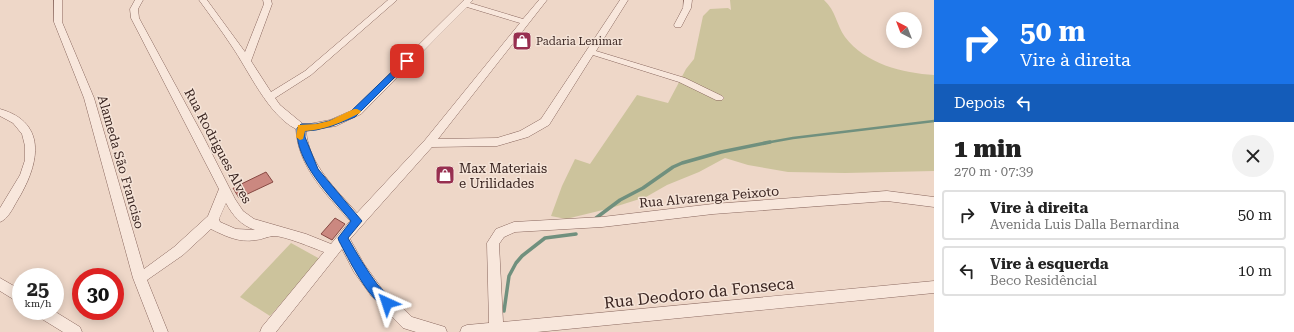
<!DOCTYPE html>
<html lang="pt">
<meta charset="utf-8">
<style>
:root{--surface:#fff;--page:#f2f2f2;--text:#222;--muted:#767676;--line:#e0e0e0}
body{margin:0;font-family:"Roboto Serif",serif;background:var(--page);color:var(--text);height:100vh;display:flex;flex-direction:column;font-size:15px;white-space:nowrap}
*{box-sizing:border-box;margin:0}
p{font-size:13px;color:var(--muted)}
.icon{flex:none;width:22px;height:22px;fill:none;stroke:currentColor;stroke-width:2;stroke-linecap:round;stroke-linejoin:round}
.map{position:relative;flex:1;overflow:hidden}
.details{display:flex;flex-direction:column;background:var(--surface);width:360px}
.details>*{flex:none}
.banner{background:#1a73e8;color:#fff;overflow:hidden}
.needle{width:26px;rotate:318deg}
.controls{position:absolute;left:886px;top:12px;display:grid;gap:8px}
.controls a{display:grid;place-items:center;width:36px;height:36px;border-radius:50%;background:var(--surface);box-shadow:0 2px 10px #0003;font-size:20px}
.speed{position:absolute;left:12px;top:268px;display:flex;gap:8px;font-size:20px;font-weight:700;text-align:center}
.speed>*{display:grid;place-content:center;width:52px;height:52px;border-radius:50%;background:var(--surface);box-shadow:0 2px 10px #0003;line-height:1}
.speed small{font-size:10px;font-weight:400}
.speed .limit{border:6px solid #d22;background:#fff;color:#111}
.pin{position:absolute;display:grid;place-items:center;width:34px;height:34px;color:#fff;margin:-17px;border-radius:8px;box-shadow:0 2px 6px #0006}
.me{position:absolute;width:44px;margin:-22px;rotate:318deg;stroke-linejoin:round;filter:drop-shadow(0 0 3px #0008)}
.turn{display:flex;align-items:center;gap:14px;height:84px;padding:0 20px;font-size:18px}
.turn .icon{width:52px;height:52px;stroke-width:2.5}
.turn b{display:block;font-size:28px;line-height:34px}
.then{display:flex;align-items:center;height:38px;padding:0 20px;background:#0003;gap:8px;font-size:15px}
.round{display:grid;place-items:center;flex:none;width:42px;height:42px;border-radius:21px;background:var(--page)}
.summary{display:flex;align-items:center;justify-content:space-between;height:68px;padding:0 20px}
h1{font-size:24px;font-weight:800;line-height:30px}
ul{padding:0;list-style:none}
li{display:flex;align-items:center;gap:12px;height:50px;margin:0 8px 6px;padding:0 12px;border:2px solid var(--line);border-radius:4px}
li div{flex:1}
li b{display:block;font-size:15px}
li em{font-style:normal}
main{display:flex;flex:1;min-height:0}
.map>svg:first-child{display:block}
.green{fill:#ccc39c}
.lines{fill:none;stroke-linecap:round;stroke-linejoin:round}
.stream-far1{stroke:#70907e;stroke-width:2.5}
.stream{stroke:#70907e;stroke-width:3.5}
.building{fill:#cb8880;stroke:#884a44}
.minor-casing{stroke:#89675e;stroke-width:1}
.minor{fill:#f8e7dc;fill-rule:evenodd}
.route{fill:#1a73e8;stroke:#114b97}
.slow{fill:#f59e0b}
.labels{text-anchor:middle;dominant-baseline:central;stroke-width:3;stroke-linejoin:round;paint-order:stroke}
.far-poi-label{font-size:11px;fill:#3a2521;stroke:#f5e4d8;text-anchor:start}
.street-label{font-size:13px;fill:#3a2521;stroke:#f5e4d8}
.poi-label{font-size:13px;fill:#3a2521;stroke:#f5e4d8;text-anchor:start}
.near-street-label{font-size:16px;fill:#3a2521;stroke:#f5e4d8}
</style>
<main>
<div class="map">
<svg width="934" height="332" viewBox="0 0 934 332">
<rect width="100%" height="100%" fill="#eed7c8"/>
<path class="green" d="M730 0H824C836 11 836 24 845 37 865 64 903 73 934 75V171L845 173 788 172 748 165 725 158 699 172 667 185 646 197 611 208 566 219 551 216 562 186 575 159 590 164 637 95 668 103 686 69 694 59 703 16 710 9 728 8 731 10Z
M291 243 320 259 270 316 240 297Z"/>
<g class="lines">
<path class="stream-far1" d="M765 143 793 138 934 121"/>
<path class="stream" d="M596 218 620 200 643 188 673 167 682 163 721 152 770 142
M504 311 509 276 516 263 522 256 545 238 576 234"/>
</g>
<path class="building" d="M266 172 273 182 239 198 233 188Z
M335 218 345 224 332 240 321 234Z"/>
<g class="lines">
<defs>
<path id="minor" d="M54 0H62V22L94 98 144 269 174 247 208 216 219 189 131 18 130 9 135 0H143L138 9 139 18 202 134 235 199 243 211 254 219 306 234 331 244 350 221C326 194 298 167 296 129 268 115 249 71 231 45 221 30 210 15 199 0H207L245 52 264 4 263 0H271L272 4 251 61 271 92 305 71 388 0H397L311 75 275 98 280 105 303 124H309L330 120 353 110 464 0H473L470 3 523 19 539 0H547L438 139 497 138 520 131 541 119 620 0H628L596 51 685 78 722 96 724 98 722 100H716L679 82 593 55 549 125 528 137 497 146 432 147 350 239 364 264 382 289 412 317 445 327 447 332H416L403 328 372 297 354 272 342 249 276 332H260L262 327 324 252C313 248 285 236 274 236 268 236 261 240 256 240 239 243 225 236 211 229L183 255 147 280 168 332H154L133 278 84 98 54 22ZM467 7 520 23 425 140 357 213C336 189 309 165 306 131L336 126 361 114ZM226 203C233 216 241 225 255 230L236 229 220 222 219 219Z
M684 0H692L691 8 681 27H675L674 25 683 8Z
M0 109C50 123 38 167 17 201 13 208 8 219 0 222V208L20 175 25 160V146L22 134 13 123 0 116Z
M887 191 934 197V207L887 201 713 214 602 227 515 232 504 237 499 244 503 322 934 281V293L537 332H460L462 327 467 325 489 323 487 243 496 229 514 222 602 217 713 204Z
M0 278 21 290V304L0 291Z
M35 311H54L80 327 82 332H63L37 316Z"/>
</defs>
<use href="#minor" class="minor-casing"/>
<use href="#minor" class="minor"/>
</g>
<path class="route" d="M407 59 409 60V63L355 117 332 126 316 130 305 131V137L318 169 362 221 348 238C357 254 366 269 377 284 382 290 390 296 393 303L391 307 387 308C369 301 348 258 339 241L338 238 351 221C330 196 295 162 297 128L301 124H316L329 121 349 113 404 60Z"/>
<path class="slow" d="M354 109H357L361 111 360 113C342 122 325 130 305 131L303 139 300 140 296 137 298 125 316 124 329 121Z"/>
<defs>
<symbol id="shop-square" viewBox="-11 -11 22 22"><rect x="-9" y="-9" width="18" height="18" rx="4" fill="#972f50" stroke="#f5e4d8"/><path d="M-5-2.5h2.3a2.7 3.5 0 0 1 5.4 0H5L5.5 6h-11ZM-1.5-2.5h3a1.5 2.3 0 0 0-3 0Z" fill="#fff"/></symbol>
</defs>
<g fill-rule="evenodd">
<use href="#shop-square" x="511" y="30" width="22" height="22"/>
<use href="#shop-square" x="434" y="164" width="22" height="22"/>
</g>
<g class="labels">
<g class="far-poi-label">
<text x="536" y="41">Padaria Lenimar</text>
</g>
<g class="street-label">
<text transform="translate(218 146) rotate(62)">Rua Rodrigues Alves</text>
<text transform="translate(121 162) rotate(74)">Alameda São Franciso</text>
<text transform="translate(709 197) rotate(-5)">Rua Alvarenga Peixoto</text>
</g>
<g class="poi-label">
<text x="459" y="168">Max Materiais<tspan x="459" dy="15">e Urilidades</tspan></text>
</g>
<g class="near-street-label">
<text transform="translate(699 293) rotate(-6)">Rua Deodoro da Fonseca</text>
</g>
</g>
</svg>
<div class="controls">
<a><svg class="needle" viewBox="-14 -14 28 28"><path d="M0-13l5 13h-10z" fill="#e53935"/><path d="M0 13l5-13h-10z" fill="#767676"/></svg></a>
</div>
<div class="speed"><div>25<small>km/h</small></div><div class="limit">30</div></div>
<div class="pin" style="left:407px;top:61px;background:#d93025"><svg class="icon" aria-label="arrive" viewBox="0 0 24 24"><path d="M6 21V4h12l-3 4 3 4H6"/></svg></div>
<svg class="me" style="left:387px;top:303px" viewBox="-20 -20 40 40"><path d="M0-17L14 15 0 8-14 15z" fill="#1a73e8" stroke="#fff" stroke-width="4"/></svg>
</div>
<section class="details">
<div class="banner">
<div class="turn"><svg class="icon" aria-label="right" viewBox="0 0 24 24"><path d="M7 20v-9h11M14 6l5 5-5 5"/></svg><div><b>50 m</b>Vire à direita</div></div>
<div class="then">Depois<svg class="icon" aria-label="left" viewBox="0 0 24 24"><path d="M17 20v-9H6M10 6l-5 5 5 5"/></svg></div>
</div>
<div class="summary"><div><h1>1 min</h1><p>270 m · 07:39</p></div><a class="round"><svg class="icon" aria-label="close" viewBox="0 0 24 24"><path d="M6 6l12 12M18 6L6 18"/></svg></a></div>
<ul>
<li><svg class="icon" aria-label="right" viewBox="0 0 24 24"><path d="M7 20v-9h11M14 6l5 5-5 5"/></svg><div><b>Vire à direita</b><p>Avenida Luis Dalla Bernardina</p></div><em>50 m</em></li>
<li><svg class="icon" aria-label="left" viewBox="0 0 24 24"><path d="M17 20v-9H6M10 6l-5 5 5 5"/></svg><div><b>Vire à esquerda</b><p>Beco Residêncial</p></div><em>10 m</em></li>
</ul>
</section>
</main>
